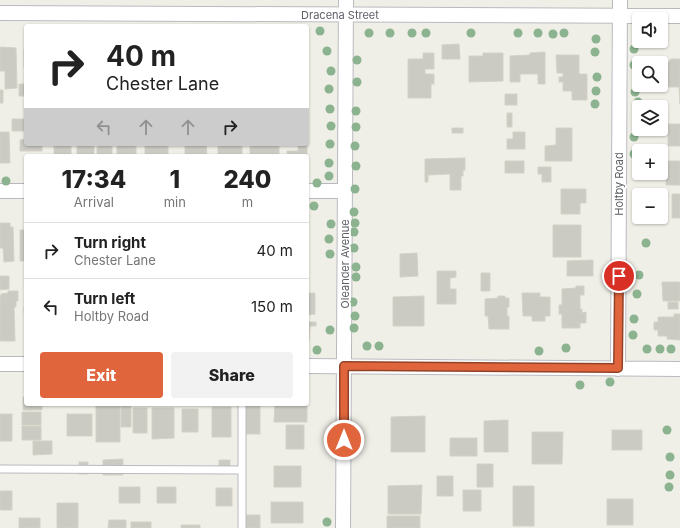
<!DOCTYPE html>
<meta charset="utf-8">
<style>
:root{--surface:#fff;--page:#f2f2f2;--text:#222;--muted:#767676;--line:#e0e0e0;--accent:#e0653c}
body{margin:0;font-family:Inter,sans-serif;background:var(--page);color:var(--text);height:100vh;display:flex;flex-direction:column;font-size:15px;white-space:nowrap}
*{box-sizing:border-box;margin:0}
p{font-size:13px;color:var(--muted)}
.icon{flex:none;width:22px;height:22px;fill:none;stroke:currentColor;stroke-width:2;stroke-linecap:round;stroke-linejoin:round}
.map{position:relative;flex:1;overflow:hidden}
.side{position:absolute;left:24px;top:154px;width:285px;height:252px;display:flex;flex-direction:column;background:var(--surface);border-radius:4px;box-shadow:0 1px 3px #0004}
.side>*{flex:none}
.top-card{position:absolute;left:24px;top:24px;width:285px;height:122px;border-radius:4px;box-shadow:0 1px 3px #0004;background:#fff;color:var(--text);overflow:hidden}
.tools{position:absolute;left:632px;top:12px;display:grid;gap:8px}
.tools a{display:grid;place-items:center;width:36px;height:36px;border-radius:4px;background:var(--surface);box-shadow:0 1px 3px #0004;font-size:20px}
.pin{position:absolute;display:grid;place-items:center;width:34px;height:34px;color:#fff;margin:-17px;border:2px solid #fff;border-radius:50%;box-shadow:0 1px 4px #0007}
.me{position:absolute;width:44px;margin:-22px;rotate:0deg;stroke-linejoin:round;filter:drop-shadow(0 0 3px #0008)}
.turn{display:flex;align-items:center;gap:14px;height:84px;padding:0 16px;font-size:18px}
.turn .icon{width:52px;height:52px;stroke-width:2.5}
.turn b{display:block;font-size:28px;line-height:34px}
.lanes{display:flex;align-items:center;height:38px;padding:0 16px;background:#0003;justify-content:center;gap:20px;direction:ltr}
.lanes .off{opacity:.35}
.eta{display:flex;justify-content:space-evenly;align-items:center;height:68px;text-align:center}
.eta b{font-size:24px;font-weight:800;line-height:28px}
.button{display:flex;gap:8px;margin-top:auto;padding:8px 16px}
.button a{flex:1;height:46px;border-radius:4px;background:var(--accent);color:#fff;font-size:16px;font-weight:800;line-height:46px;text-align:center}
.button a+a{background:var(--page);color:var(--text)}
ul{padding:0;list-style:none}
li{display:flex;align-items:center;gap:12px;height:56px;padding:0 16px;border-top:1px solid var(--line)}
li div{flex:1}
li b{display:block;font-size:15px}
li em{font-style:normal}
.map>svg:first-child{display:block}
.building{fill:#cbcac3;stroke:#d4d2c5}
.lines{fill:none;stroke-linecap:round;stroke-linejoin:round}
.service-casing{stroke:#b9bac0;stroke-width:9}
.minor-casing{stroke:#b9bac0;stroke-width:16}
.service{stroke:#fff;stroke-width:7}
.minor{stroke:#fff;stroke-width:14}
.tree{fill:#8cb390}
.route-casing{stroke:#924227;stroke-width:10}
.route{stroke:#e0653c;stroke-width:7}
.labels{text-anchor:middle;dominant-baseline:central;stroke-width:4;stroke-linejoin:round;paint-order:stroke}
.street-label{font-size:11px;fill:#5e6066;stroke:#fff}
</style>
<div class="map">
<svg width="680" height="528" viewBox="0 0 680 528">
<rect width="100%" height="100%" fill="#f0efe7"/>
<path class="building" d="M459 44 460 59H442V45Z
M1 47 16 48 17 88 5 89V71H0V48Z
M24 49H26V67H24Z
M545 52V84H538V74H520V82H510V56L530 55V53Z
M423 53H434V69H425V74H434V84H431V98H408V59H423Z
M483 53H503V81L469 82V56H483Z
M556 55H579V74H587V100H572V91H563V82H559V77H563V73H557Z
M671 59H680V104L679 87H665V72H668V63Z
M19 84H26V96H19Z
M0 90H3V103H0Z
M505 94H517V105H505Z
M507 113H512V127H507Z
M12 119H24L25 131H12Z
M307 124V159V156H287V151H298V144H307Z
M668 124H680V146H668Z
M452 128H463V133H452Z
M556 128H572V161H545V146L556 145Z
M0 132H9L10 163H0Z
M513 132H525V149H507V139H513Z
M26 139V144H42V151H20V140Z
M54 144H71V156H54Z
M77 144H94V156H77Z
M99 144H112V156H97V147H99Z
M117 144H136V156H117Z
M145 144H168V156H145Z
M185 144H206L207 156H185Z
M218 144H242V156H218Z
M250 144H279V156H250Z
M465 158V170H463V176H461V190H450V174L428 175V182H425V159Z
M505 161H524V173H505Z
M666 161H680V185H666Z
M538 167H551V182H542V174H538Z
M561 189H586V203H580V214H561Z
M672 194H680V218H672Z
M0 223H10V227H13L14 261 4 262 3 248H0Z
M553 225H581V257H553Z
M20 230H26V261H20Z
M417 253 418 276 400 277V254Z
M593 260V276H567V261Z
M437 271H456V277L450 278V289H456V304H437Z
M481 273H490V291H481Z
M0 276H9V289L0 290Z
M662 282H680V301H663Z
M576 286H584V295H580V309H582V313L586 312V323H580V328H562V314H559V305H562V289L576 288Z
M8 291H18V301H16V307H14L15 341H0V300L1 294 8 293Z
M307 293H315V314L307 315Z
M522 293H540V297H550V316H545V321H532V316H523Z
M424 296V326H393V297Z
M498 296H505V298H509V307H507V316H509V329H489L488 316H485V299L498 298Z
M668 302H678V309H668Z
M24 307H26V333H25Z
M674 314H680V340L667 339V336H658V330H654V322H658V317H674Z
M307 322H316V326H310L309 340H307Z
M23 397H26V404H42V410H23Z
M244 404H260V434H244Z
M275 404H307V422H274Z
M96 406H120V442H96Z
M121 406H131V427H121Z
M212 407H231V437H212Z
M133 408H147V433H133Z
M152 408H174V438L152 439Z
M182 409H198V432H182Z
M22 412H41V425H22Z
M0 414H12V441H0Z
M67 414H92V436H67Z
M425 416V452H391V417Z
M508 420V452H484V421Z
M286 425H304V449H286Z
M22 426H41V440H22Z
M612 430H642V450H612Z
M532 432H563L562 464H532Z
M450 438H477V456H450Z
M33 441H52V454L33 455Z
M123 459V475H103V460Z
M219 460H230V473L219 474Z
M79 462H88V474H79Z
M477 464H493V487H477Z
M274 466H301V487H274Z
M437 476H453V496H437Z
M422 485 421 514H388V486Z
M513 486H534V526H513Z
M119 487H140V503H119Z
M157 487H176V503H157Z
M216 488H232V506H216Z
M463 490H481V511H463Z
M0 491H12V510H0Z
M607 499H633V525H607Z
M271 502H303V523H271Z
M57 503H78V528H57Z
M244 515H260V528H244Z
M387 516H420V528H387Z
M19 518H40V528H19Z
M109 520H126V528H108Z
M131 522H151V528H131Z
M181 525H200V528H181Z"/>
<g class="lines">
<defs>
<path id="service" d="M242 404V528
M0 469 242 470"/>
<path id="minor" d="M0 13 680 16
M0 191H26
M307 191H345
M0 364H26
M307 366 680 369
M618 369 620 0
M343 528 346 0"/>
</defs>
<use href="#service" class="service-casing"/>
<use href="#minor" class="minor-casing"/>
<use href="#service" class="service"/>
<use href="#minor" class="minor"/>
</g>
<g class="tree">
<circle cx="320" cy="31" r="4.5"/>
<circle cx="369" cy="33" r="4.5"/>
<circle cx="390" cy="33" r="4.5"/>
<circle cx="412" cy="33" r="4.5"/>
<circle cx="426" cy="33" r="4.5"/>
<circle cx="471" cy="33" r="4.5"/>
<circle cx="518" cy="33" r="4.5"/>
<circle cx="538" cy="33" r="4.5"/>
<circle cx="564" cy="33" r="4.5"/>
<circle cx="553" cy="34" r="4.5"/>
<circle cx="596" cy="39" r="4.5"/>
<circle cx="634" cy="49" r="4.5"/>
<circle cx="327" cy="51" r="4.5"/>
<circle cx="595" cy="52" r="4.5"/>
<circle cx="357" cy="60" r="4.5"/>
<circle cx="634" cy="65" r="4.5"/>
<circle cx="331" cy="71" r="4.5"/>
<circle cx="597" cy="77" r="4.5"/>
<circle cx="357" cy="82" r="4.5"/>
<circle cx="329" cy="89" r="4.5"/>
<circle cx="596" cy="91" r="4.5"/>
<circle cx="635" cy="92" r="4.5"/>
<circle cx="638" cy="102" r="4.5"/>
<circle cx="595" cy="104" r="4.5"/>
<circle cx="330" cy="109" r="4.5"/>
<circle cx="356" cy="111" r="4.5"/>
<circle cx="331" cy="126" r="4.5"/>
<circle cx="356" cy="127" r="4.5"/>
<circle cx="634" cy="137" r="4.5"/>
<circle cx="330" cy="144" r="4.5"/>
<circle cx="355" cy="146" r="4.5"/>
<circle cx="634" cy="154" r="4.5"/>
<circle cx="329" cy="163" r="4.5"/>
<circle cx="356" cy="166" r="4.5"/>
<circle cx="329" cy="176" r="4.5"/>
<circle cx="6" cy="181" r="4.5"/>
<circle cx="317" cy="183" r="4.5"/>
<circle cx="355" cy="189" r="4.5"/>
<circle cx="314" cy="206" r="4.5"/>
<circle cx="354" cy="212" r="4.5"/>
<circle cx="355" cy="223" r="4.5"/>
<circle cx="331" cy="224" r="4.5"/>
<circle cx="354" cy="232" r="4.5"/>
<circle cx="329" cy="239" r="4.5"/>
<circle cx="646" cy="243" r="4.5"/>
<circle cx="354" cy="248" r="4.5"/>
<circle cx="330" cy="254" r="4.5"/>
<circle cx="356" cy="267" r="4.5"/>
<circle cx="639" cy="275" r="4.5"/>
<circle cx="356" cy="277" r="4.5"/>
<circle cx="637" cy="294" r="4.5"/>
<circle cx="353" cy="302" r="4.5"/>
<circle cx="355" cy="316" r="4.5"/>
<circle cx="634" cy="319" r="4.5"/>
<circle cx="354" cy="328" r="4.5"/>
<circle cx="330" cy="330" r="4.5"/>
<circle cx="633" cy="335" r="4.5"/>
<circle cx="367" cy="346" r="4.5"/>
<circle cx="379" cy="346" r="4.5"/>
<circle cx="566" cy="348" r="4.5"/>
<circle cx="647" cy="349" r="4.5"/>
<circle cx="660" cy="349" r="4.5"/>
<circle cx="671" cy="349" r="4.5"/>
<circle cx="317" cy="350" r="4.5"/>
<circle cx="539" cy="351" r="4.5"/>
<circle cx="610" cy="382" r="4.5"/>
<circle cx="580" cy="385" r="4.5"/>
<circle cx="667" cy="430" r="4.5"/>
<circle cx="670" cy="457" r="4.5"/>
<circle cx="670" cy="475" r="4.5"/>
<circle cx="669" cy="487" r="4.5"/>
<circle cx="327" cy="522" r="4.5"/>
</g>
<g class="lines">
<defs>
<path id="route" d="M344 440V366L618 368 619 276"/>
</defs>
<use href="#route" class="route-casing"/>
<use href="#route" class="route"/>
</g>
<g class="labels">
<g class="street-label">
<text x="340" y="15">Dracena Street</text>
<text transform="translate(619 184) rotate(-90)">Holtby Road</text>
<text transform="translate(345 264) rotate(-90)">Oleander Avenue</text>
</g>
</g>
</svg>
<div class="tools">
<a><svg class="icon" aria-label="sound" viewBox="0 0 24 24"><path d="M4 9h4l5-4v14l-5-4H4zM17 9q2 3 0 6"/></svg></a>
<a><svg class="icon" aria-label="search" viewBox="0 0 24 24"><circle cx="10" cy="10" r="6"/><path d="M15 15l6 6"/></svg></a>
<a><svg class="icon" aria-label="layers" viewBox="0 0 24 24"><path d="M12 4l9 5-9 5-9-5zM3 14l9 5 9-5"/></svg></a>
<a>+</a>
<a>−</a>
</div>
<div class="pin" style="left:619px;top:276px;background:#d93025"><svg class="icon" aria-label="arrive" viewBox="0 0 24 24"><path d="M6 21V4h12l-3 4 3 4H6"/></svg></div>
<svg class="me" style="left:344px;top:440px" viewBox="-20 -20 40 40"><circle r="17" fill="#e0653c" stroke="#fff" stroke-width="3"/><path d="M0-11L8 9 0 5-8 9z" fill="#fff"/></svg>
<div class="top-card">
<div class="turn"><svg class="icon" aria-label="right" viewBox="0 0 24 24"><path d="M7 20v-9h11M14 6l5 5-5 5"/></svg><div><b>40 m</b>Chester Lane</div></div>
<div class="lanes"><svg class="icon off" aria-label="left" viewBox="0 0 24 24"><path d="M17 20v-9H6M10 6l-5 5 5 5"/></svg><svg class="icon off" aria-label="ahead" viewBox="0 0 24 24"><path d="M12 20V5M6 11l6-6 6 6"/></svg><svg class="icon off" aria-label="ahead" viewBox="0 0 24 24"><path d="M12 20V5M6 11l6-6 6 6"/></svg><svg class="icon" aria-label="right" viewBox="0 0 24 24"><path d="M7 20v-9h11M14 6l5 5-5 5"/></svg></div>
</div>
<section class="side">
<div class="eta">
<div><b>17:34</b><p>Arrival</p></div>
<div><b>1</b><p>min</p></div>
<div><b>240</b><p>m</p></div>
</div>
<ul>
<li><svg class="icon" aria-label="right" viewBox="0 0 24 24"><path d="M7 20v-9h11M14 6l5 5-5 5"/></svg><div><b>Turn right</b><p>Chester Lane</p></div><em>40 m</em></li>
<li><svg class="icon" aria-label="left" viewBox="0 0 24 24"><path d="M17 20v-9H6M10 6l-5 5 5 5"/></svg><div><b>Turn left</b><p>Holtby Road</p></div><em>150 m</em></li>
</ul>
<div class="button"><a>Exit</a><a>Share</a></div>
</section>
</div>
